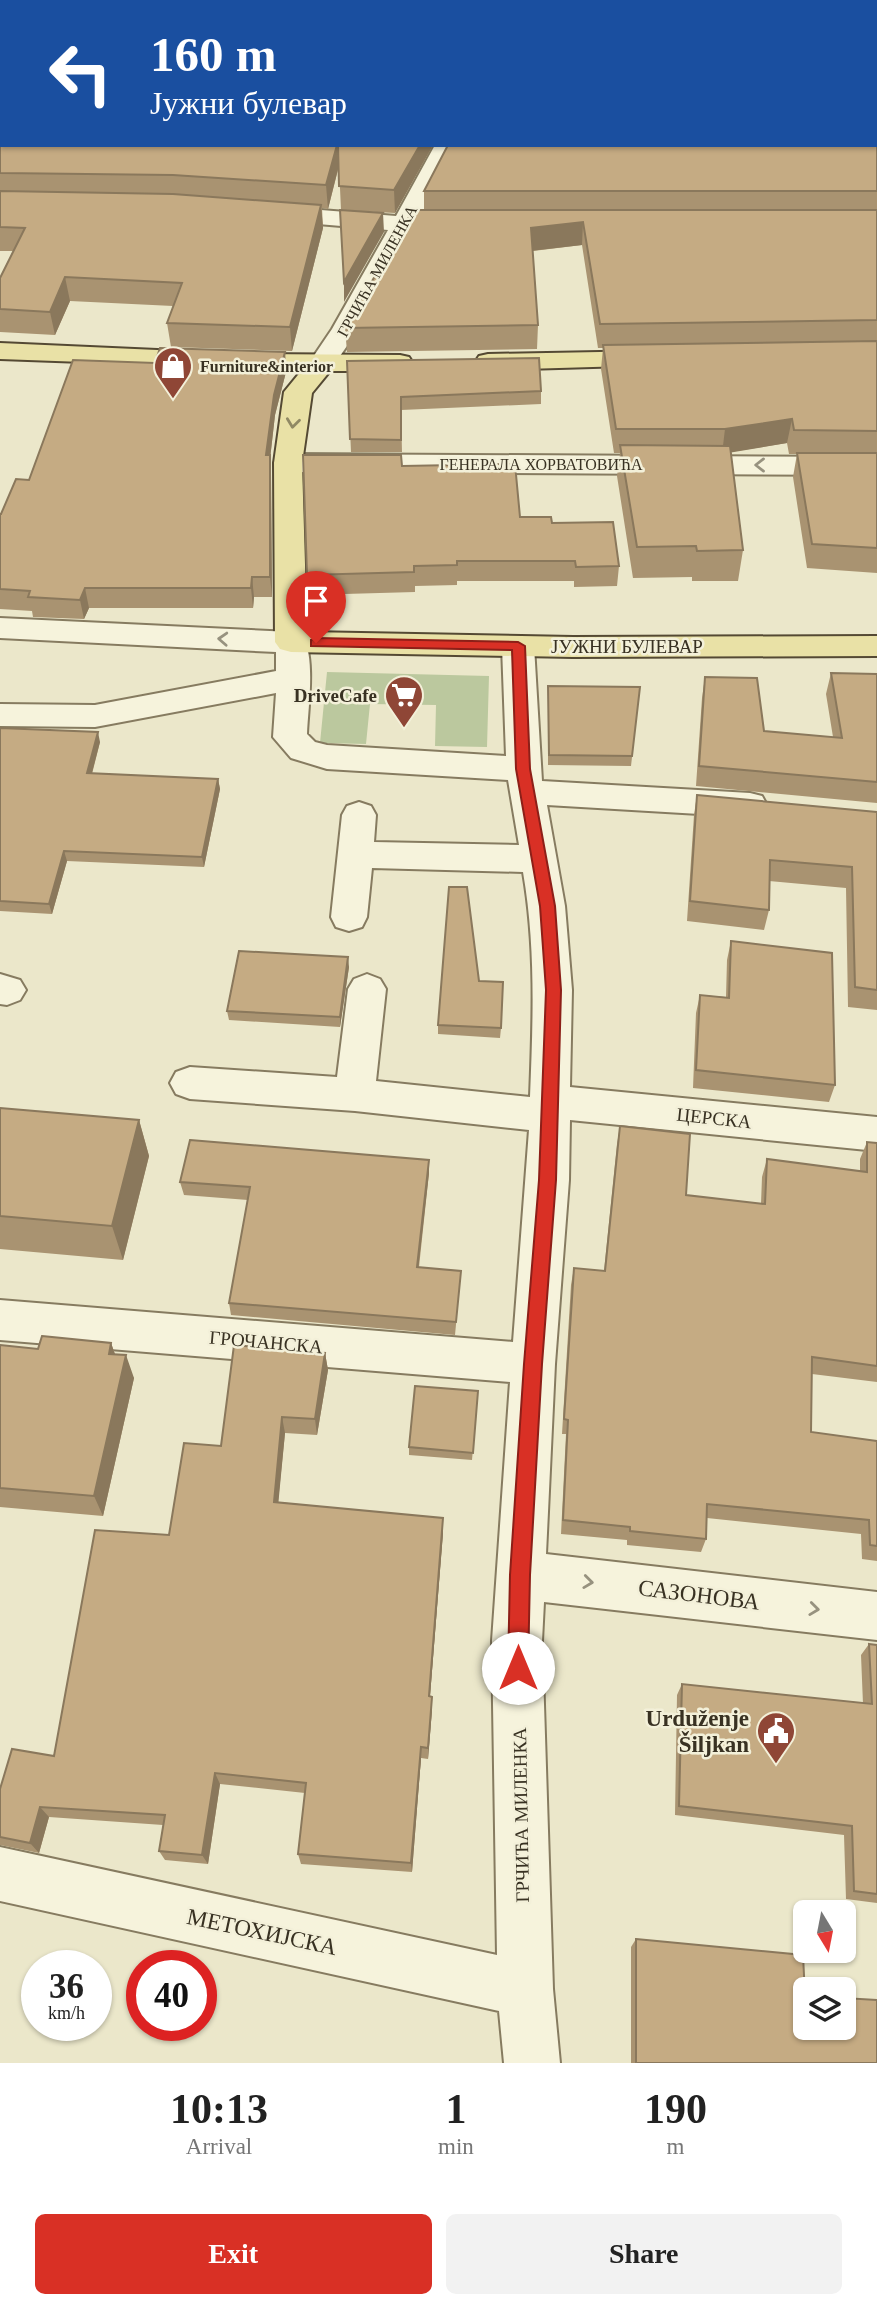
<!DOCTYPE html>
<meta charset="utf-8">
<style>
:root{--surface:#fff;--page:#f2f2f2;--text:#222;--muted:#767676;--accent:#d93025}
body{margin:0;font-family:"Times New Roman",serif;background:var(--page);color:var(--text);height:100vh;display:flex;flex-direction:column;font-size:26px;white-space:nowrap}
*{box-sizing:border-box;margin:0}
p{font-size:23px;color:var(--muted)}
.icon{flex:none;width:38px;height:38px;fill:none;stroke:currentColor;stroke-width:2;stroke-linecap:round;stroke-linejoin:round}
.map{position:relative;height:2063px;overflow:hidden}
.side{display:flex;flex-direction:column;background:var(--surface);flex:1}
.side>*{flex:none}
.hud{position:absolute;left:0px;top:0px;width:878px;height:147px;box-shadow:0 2px 5px #0004;background:#1a4fa0;color:#fff;overflow:hidden}
.needle{width:46px;rotate:170deg}
.buttons{position:absolute;left:793px;top:1900px;display:grid;gap:14px}
.buttons a{display:grid;place-items:center;width:63px;height:63px;border-radius:10px;background:var(--surface);box-shadow:0 2px 5px #0004;font-size:35px}
.speed{position:absolute;left:21px;top:1950px;display:flex;gap:14px;font-size:35px;font-weight:700;text-align:center}
.speed>*{display:grid;place-content:center;width:91px;height:91px;border-radius:50%;background:var(--surface);box-shadow:0 2px 5px #0004;line-height:1}
.speed small{font-size:18px;font-weight:400}
.speed .limit{border:10px solid #d22;background:#fff;color:#111}
.pin{position:absolute;display:grid;place-items:center;width:60px;height:60px;color:#fff;margin:-72px -30px;border-radius:50% 50% 50% 0;rotate:-45deg;box-shadow:0 0 7px #0007}
.pin .icon{rotate:45deg}
.me{position:absolute;width:77px;margin:-38px;rotate:0deg;stroke-linejoin:round;filter:drop-shadow(0 0 5px #0008)}
.turn{display:flex;align-items:center;gap:24px;height:147px;padding:0 35px;font-size:32px}
.turn .icon{width:91px;height:91px;stroke-width:2.5}
.turn b{display:block;font-size:49px;line-height:60px}
.eta{display:flex;justify-content:space-evenly;align-items:center;height:119px;text-align:center}
.eta b{font-size:42px;font-weight:800;line-height:49px}
.button{display:flex;gap:14px;margin-top:auto;padding:14px 35px}
.button a{flex:1;height:80px;border-radius:10px;background:var(--accent);color:#fff;font-size:28px;font-weight:800;line-height:80px;text-align:center}
.button a+a{background:var(--page);color:var(--text)}
.map>svg:first-child{display:block}
.green{fill:#bbc89e}
.lines{fill:none;stroke-linecap:round;stroke-linejoin:round}
.minor-casing{stroke:#867b60;stroke-width:4}
.major-casing{stroke:#544933;stroke-width:4}
.minor{fill:#f6f3dc;fill-rule:evenodd}
.major{fill:#e9e1a6;fill-rule:evenodd}
.wall{fill:#a99371}
.shaded-wall{fill:#8a785c}
.building{fill:#c5ab83;stroke:#8a785c;stroke-width:2}
.oneway{stroke:#908964}
.oneway2{stroke:#97927f}
.route{fill:#d93025;stroke:#8d1f18;stroke-width:2}
.labels{text-anchor:middle;dominant-baseline:central;stroke-width:5;stroke-linejoin:round;paint-order:stroke}
.far-street-label{font-size:16px;fill:#383122;stroke:#f3f0d9}
.far-poi-label{font-size:16px;font-weight:bold;fill:#383122;stroke:#f3f0d9;text-anchor:start}
.street-label{font-size:19px;fill:#383122;stroke:#f3f0d9}
.poi-label{font-size:19px;font-weight:bold;fill:#383122;stroke:#f3f0d9;text-anchor:end}
.near-street-label{font-size:23px;fill:#383122;stroke:#f3f0d9}
.near-poi-label{font-size:23px;font-weight:bold;fill:#383122;stroke:#f3f0d9;text-anchor:end}
</style>
<div class="map">
<svg width="877" height="2063" viewBox="0 0 877 2063">
<rect width="100%" height="100%" fill="#ebe7ca"/>
<path class="green" d="M327 672 489 676 487 747 435 746 436 705 370 704 366 744 320 743Z"/>
<g class="lines">
<defs>
<path id="minor" d="M435 145H458L420 217 467 219 470 224 467 229 412 231 358 330 331 369 322 371 313 369 309 363 332 329 388 230 271 220 262 218 259 213 262 208 271 206 396 216Z
M288 454 877 457V475L288 472 278 469 274 463 278 457Z
M0 618 291 632 302 635C316 656 308 708 307 734L315 742 327 745 506 756 502 646 507 639 518 636 529 639 534 646 542 781 750 793 762 796 767 805 762 814 750 817 547 805 565 906 572 990 570 1087 877 1117V1151L570 1120 569 1180 555 1364 546 1554 877 1592V1640L544 1602 542 1641 553 1989 560 2063H504L499 2011 0 1901V1847L497 1955 492 1641 510 1382 0 1340V1300L513 1342 529 1130 355 1111 190 1099 176 1094 170 1083 176 1072 190 1067 337 1077 348 989 354 979 367 974 380 979 386 989 376 1081 530 1097C533 1021 536 947 523 872L372 868 367 917 362 927 349 931 336 927 331 917 342 815 347 806 359 802 371 806 376 815 374 842 519 845 508 780 327 769 291 758 273 737 276 693 95 727 0 726V704L95 705 276 671V652L0 638Z
M0 974 20 980 26 990 20 1000 7 1005 0 1004Z"/>
<path id="major" d="M0 343 247 354 400 355 409 357 413 363 409 369 400 371H330L312 393 302 463 307 632 573 637 877 636V656L573 657 291 652 280 649 275 642 274 463 284 392 302 370 0 359Z
M652 351 661 353 665 359 661 365 488 370 479 368 475 362 479 356 488 354Z"/>
</defs>
<use href="#minor" class="minor-casing"/>
<use href="#major" class="major-casing"/>
<use href="#minor" class="minor"/>
<use href="#major" class="major"/>
</g>
<path class="wall" d="M0 0H877V573L807 568 793 477 797 454H789L787 443 730 452 743 550 738 581H692V577L633 578 617 476 620 453H614L601 369 603 348H598L582 245 533 251 538 325 537 349 347 352 345 328 424 210V191L877 145 2 2 433 145 395 213 341 210 339 166 328 209 322 208 323 228 292 351 171 347 167 323 173 306 70 301 55 335 0 332V278L13 251H0Z
M285 352 286 372 275 415 270 459 271 474 272 597H254L253 608H89L84 619 33 617 32 611 0 609V514H1L29 480 155 363Z
M347 361 541 391V404L401 410 402 452H351Z
M402 466 520 517 552 523 619 566 617 586 574 587V581H457V585L415 586V592L309 595 307 575Z
M831 673 877 674V803L696 786 702 698 705 677 764 731 833 737 826 694Z
M548 686 640 687 631 766 548 765Z
M0 728 100 742 92 774 218 779 220 789 204 867 67 861 52 914 0 911Z
M697 795 877 812V1010L848 1007 846 888 769 881V910L764 930 687 921 694 815Z
M731 941 835 1085 829 1102 693 1088 696 1013 700 995 726 997 727 960Z
M349 967 340 1027 229 1020 227 1011Z
M438 1025 501 1028 500 1038 438 1034Z
M0 1108 139 1120 149 1156 123 1260 0 1249Z
M620 1126 686 1195 761 1204 762 1177 767 1159 860 1171V1159L867 1142 877 1143V1382L812 1374 811 1432 877 1441V1561L862 1559 861 1534 707 1518 706 1539 701 1552 627 1545V1540L561 1534 566 1434H562L571 1285 574 1268 604 1271 617 1144Z
M429 1160V1173L419 1267 461 1271 455 1335 231 1315 229 1303 248 1200 184 1195 180 1182Z
M111 1343 115 1354 134 1378 103 1516 0 1507V1345L38 1349Z
M325 1353 328 1370 317 1435 285 1433 278 1502 443 1518V1533L430 1696 432 1697V1709L428 1759 421 1758 412 1872 301 1864 298 1854 305 1793 220 1784 208 1864 165 1860 159 1851 163 1825 49 1817 39 1853 0 1845V1789L54 1756 169 1535 221 1446Z
M478 1391 472 1460 409 1455V1447Z
M869 1644 877 1645V1903L846 1899 844 1835 675 1815 677 1695 682 1684 863 1704 861 1655Z
M636 1939 805 1996 877 2063H631V1947Z"/>
<path class="shaded-wall" d="M337 145H338L339 165 328 209 326 185Z
M420 145H433L395 213 394 190Z
M321 205 323 228 292 351 290 327Z
M383 213 384 232 344 302V282Z
M583 222 582 245 530 251 531 228Z
M65 277 70 301 55 335 50 312Z
M285 352 286 372 275 415 270 459 271 474 272 597 270 577 266 455 274 395Z
M792 419 787 443 722 454 725 429Z
M252 577 254 597 253 608 251 588Z
M85 588 89 608 84 619 80 600Z
M98 732 100 742 89 784 87 773Z
M218 779 220 789 204 867 202 857Z
M64 851 67 861 52 914 49 904Z
M348 957 349 967 340 1027V1017Z
M139 1120 149 1156 123 1260 112 1226Z
M429 1160V1173L417 1279V1267Z
M111 1343 119 1366 109 1354Z
M325 1353 328 1370 317 1435 315 1419Z
M126 1355 134 1378 103 1516 94 1496Z
M282 1417 285 1433 277 1517 274 1502Z
M443 1518V1533L429 1708V1696Z
M432 1697V1709L428 1759V1748Z
M421 1747V1758L412 1872 411 1863Z
M215 1773 220 1784 208 1864 202 1855Z
M40 1807 49 1817 39 1853 30 1843Z"/>
<path class="building" d="M0 0H877V191H424L448 145H877V2H2V145H337L326 185 173 175 0 173Z
M338 145H420L394 190 339 186Z
M0 191 173 194 321 205 290 327 167 323 182 283 65 277 50 312 0 309V278L25 228 0 227Z
M340 210 383 213 344 282Z
M413 210H877V320L600 324 583 222 531 228 538 325 345 328Z
M877 341V431L794 430 792 419 725 429H616L603 345Z
M160 348 285 352 274 395 266 455H270V577H252L251 588H85L80 600 28 597 30 591 0 589V514H1L16 479 29 480 73 360 155 363Z
M539 358 541 391 401 397V440L350 439 347 361Z
M620 445 730 446 743 550 697 551 696 546 637 547Z
M797 453H877V548L812 544Z
M303 455H401L402 466 515 464 520 517H551L552 523 613 522 619 566 576 567 575 561H457V565L414 566V572L307 575Z
M831 673 877 674V782L699 766 705 677 757 678 764 731 842 738Z
M548 686 640 687 632 756 549 755Z
M0 728 98 732 87 773 218 779 202 857 64 851 49 904 0 901Z
M697 795 877 812V990L855 987 852 867 770 860 769 910 690 901Z
M449 887H467L479 981 503 982 501 1028 438 1025Z
M731 941 832 953 835 1085 696 1070 700 995 729 998Z
M239 951 348 957 340 1017 227 1011Z
M0 1108 139 1120 112 1226 0 1216Z
M620 1126 690 1134 686 1195 765 1204 767 1159 867 1172V1142L877 1143V1366L812 1357 811 1432 877 1441V1546L870 1545 869 1520 707 1504 706 1539 630 1531V1527L563 1520 568 1420 564 1419 574 1268 605 1271Z
M190 1140 429 1160 417 1267 461 1271 456 1322 229 1303 250 1187 180 1182Z
M42 1336 111 1343 109 1354 126 1355 94 1496 0 1488V1345L38 1349Z
M234 1345 325 1353 315 1419 282 1417 274 1502 443 1518 429 1696 432 1697 428 1748 421 1747 411 1863 298 1854 306 1783 215 1773 202 1855 159 1851 165 1815 40 1807 30 1843 0 1837V1789L12 1749 54 1756 95 1530 169 1535 184 1443 221 1446Z
M415 1386 478 1391 473 1453 409 1447Z
M869 1644 877 1645V1894L854 1891 852 1826 679 1806 682 1684 872 1704Z
M636 1939 803 1955 805 1996V2028H844V1998L877 2000V2063H636Z"/>
<defs><path id="oneway-chevron" d="M-2-3.5L2.5 0L-2 3.5" fill="none" stroke-width="1.6" stroke-linecap="round" stroke-linejoin="round" transform="scale(1.75)"/></defs>
<use class="oneway" href="#oneway-chevron" transform="translate(293 423) rotate(97)"/>
<g class="oneway2">
<use href="#oneway-chevron" transform="translate(760 465) rotate(-180)"/>
<use href="#oneway-chevron" transform="translate(223 639) rotate(-177)"/>
<use href="#oneway-chevron" transform="translate(588 1582) rotate(7)"/>
<use href="#oneway-chevron" transform="translate(814 1609) rotate(7)"/>
</g>
<path class="route" d="M316 638 518 642 525 646 530 769 555 906 561 990 556 1180 542 1364 530 1575 528 1668 525 1676 518 1679 511 1676 508 1668 510 1575 524 1364 539 1180 546 990 540 906 516 769 512 650 311 646V640Z"/>
<defs>
<symbol id="shop-pin" viewBox="-11 -11 22 30"><path d="M0 17L-7.5 6A9.5 9.5 0 1 1 7.5 6Z" fill="#8f4636" stroke="#f3f0d9"/><path d="M-5-2.5h2.3a2.7 3.5 0 0 1 5.4 0H5L5.5 6h-11ZM-1.5-2.5h3a1.5 2.3 0 0 0-3 0Z" fill="#fff"/></symbol>
<symbol id="supermarket-pin" viewBox="-11 -11 22 30"><path d="M0 17L-7.5 6A9.5 9.5 0 1 1 7.5 6Z" fill="#8f4636" stroke="#f3f0d9"/><path d="M-6-5.5h2.5l.6 2H6L4.5 2H-2.5L-4.4-4H-6ZM-1.5 3.2a1.3 1.3 0 1 0 .1 0ZM3 3.2a1.3 1.3 0 1 0 .1 0Z" fill="#fff"/></symbol>
<symbol id="civic-pin" viewBox="-11 -11 22 30"><path d="M0 17L-7.5 6A9.5 9.5 0 1 1 7.5 6Z" fill="#8f4636" stroke="#f3f0d9"/><path d="M-.6-6.5H3V-4.5H.6V-3L4-1V1h2V6H-6V1h2V-1L-.6-3ZM-1.2 2.5V6h2.4V2.5Z" fill="#fff"/></symbol>
</defs>
<g fill-rule="evenodd">
<use href="#shop-pin" x="151" y="344" width="44" height="60"/>
<use href="#supermarket-pin" x="382" y="673" width="44" height="60"/>
<use href="#civic-pin" x="754" y="1709" width="44" height="60"/>
</g>
<g class="labels">
<g class="far-street-label">
<text transform="translate(377 271) rotate(-61)">ГРЧИЋА МИЛЕНКА</text>
<text x="541" y="464">ГЕНЕРАЛА ХОРВАТОВИЋА</text>
</g>
<g class="far-poi-label">
<text x="200" y="366">Furniture&amp;interior</text>
</g>
<g class="street-label">
<text x="627" y="646">ЈУЖНИ БУЛЕВАР</text>
<text transform="translate(714 1118) rotate(6)">ЦЕРСКА</text>
<text transform="translate(266 1342) rotate(5)">ГРОЧАНСКА</text>
<text transform="translate(521 1815) rotate(-91)">ГРЧИЋА МИЛЕНКА</text>
</g>
<g class="poi-label">
<text x="377" y="695">DriveCafe</text>
</g>
<g class="near-street-label">
<text transform="translate(699 1595) rotate(7)">САЗОНОВА</text>
<text transform="translate(262 1932) rotate(12)">МЕТОХИЈСКА</text>
</g>
<g class="near-poi-label">
<text x="749" y="1718">Urduženje<tspan x="749" dy="26">Šiljkan</tspan></text>
</g>
</g>
</svg>
<div class="buttons">
<a><svg class="needle" viewBox="-14 -14 28 28"><path d="M0-13l5 13h-10z" fill="#e53935"/><path d="M0 13l5-13h-10z" fill="#767676"/></svg></a>
<a><svg class="icon" aria-label="layers" viewBox="0 0 24 24"><path d="M12 4l9 5-9 5-9-5zM3 14l9 5 9-5"/></svg></a>
</div>
<div class="speed"><div>36<small>km/h</small></div><div class="limit">40</div></div>
<div class="pin" style="left:316px;top:643px;background:#d93025"><svg class="icon" aria-label="arrive" viewBox="0 0 24 24"><path d="M6 21V4h12l-3 4 3 4H6"/></svg></div>
<svg class="me" style="left:518px;top:1668px" viewBox="-20 -20 40 40"><circle r="19" fill="#fff"/><path d="M0-13L10 11 0 6-10 11z" fill="#d93025"/></svg>
<div class="hud">
<div class="turn"><svg class="icon" aria-label="left" viewBox="0 0 24 24"><path d="M17 20v-9H6M10 6l-5 5 5 5"/></svg><div><b>160 m</b>Јужни булевар</div></div>
</div>
</div>
<section class="side">
<div class="eta">
<div><b>10:13</b><p>Arrival</p></div>
<div><b>1</b><p>min</p></div>
<div><b>190</b><p>m</p></div>
</div>
<div class="button"><a>Exit</a><a>Share</a></div>
</section>
